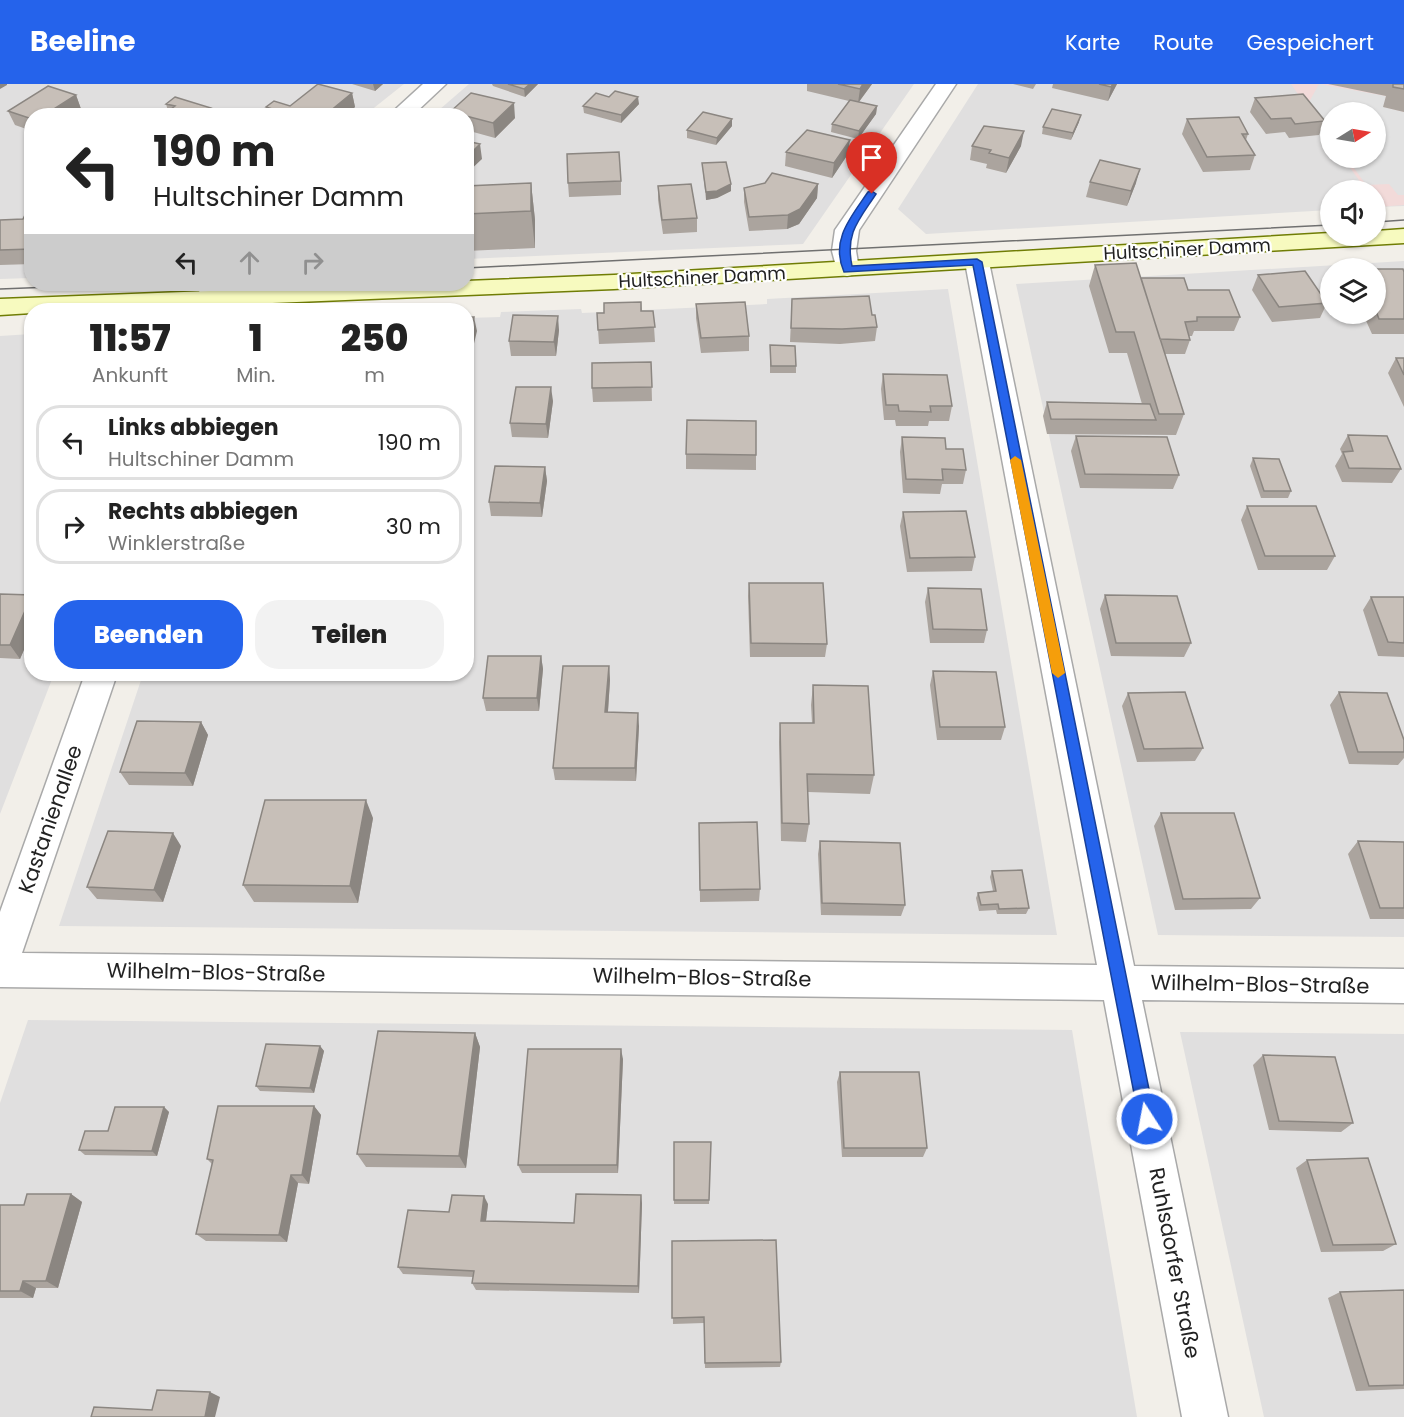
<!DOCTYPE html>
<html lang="de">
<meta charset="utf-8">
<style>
:root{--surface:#fff;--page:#f2f2f2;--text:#222;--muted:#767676;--line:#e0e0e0;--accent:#2563eb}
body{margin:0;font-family:Poppins,sans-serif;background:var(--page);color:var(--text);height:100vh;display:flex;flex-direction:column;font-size:22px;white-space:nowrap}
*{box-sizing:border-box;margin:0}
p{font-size:20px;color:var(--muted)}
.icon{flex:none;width:33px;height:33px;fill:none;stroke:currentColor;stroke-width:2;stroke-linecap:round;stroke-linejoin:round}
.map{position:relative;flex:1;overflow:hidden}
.side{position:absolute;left:24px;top:219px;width:450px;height:378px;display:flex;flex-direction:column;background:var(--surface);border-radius:24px;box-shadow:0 2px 4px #0004}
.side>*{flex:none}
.hud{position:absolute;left:24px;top:24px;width:450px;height:183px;border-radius:24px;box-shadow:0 2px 4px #0004;background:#fff;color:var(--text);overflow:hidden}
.needle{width:39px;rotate:79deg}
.tools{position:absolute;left:1320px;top:18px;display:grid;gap:12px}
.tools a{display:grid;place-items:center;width:66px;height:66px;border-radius:50%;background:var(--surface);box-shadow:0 2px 4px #0004;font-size:30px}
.pin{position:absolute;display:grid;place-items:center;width:51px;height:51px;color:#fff;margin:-62px -26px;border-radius:50% 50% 50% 0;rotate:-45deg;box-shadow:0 0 6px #0007}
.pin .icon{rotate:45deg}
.me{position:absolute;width:66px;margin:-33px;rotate:349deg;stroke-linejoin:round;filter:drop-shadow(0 0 4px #0008)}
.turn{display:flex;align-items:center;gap:21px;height:126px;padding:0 30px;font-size:27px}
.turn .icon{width:78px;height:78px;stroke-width:2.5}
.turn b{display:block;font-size:42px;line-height:51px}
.lanes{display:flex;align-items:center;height:57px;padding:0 30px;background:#0003;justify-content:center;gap:30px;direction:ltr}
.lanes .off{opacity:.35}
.eta{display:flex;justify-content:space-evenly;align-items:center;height:102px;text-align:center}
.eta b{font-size:36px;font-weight:800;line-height:42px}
.primary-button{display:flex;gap:12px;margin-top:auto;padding:12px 30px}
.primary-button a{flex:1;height:69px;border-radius:24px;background:var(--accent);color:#fff;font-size:24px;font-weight:800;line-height:69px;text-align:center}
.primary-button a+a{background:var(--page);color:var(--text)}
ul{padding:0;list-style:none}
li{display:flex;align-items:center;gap:18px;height:75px;margin:0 12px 9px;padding:0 18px;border:3px solid var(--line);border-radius:24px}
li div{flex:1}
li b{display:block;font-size:22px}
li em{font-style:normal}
header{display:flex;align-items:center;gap:36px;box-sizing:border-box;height:84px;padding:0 30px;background:var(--accent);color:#fff}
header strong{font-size:28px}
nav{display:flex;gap:33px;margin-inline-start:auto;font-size:21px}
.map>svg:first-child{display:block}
.residential{fill:#e0dfdf;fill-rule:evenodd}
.commercial{fill:#f2dad9}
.parking{fill:#e2e2e2}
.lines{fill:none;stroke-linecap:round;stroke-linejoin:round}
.minor-casing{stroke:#a9a9a9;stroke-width:3}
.secondary-casing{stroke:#707d05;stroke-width:3}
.minor{fill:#fff;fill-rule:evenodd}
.secondary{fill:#f7fabf;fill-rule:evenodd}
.tram{stroke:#707070;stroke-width:1.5}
.wall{fill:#aba49e}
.shaded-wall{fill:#8b8681}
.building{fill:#c7bfb8;stroke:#8b8681;stroke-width:1.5}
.route{fill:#2563eb;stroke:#184099;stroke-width:1.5}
.slow{fill:#f59e0b}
.labels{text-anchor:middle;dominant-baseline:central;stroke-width:4.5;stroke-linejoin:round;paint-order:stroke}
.far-street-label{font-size:18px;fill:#222;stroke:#fff}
.street-label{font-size:21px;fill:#222;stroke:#fff}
</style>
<header>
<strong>Beeline</strong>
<nav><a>Karte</a><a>Route</a><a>Gespeichert</a></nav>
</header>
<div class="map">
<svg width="1404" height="1333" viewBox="0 0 1404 1333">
<rect width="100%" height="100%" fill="#f2efe9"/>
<path class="residential" d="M0 0H404L365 31 32 32 31 194 0 195Z
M469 0H914L803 160 467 175 466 32H432Z
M978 0H1404V122L1376 123V106H1330V126L926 150 898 125ZM1330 28H1376V74H1330Z
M1404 177V853L1158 851 1016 200ZM1330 184H1376V230H1330Z
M948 205 1057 851 59 842 143 590H466L467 234 500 233 501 228 581 225 582 229 767 220V215Z
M31 250 32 590H54L0 730V252Z
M28 936 1072 946 1137 1333H0V1019Z
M1180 948 1404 950V1333H1264Z"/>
<path class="commercial" d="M1291 0H1404V121L1378 123 1376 106H1366L1343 74H1376V28H1330V56Z"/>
<path class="parking" d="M1319 0 1386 12 1384 23 1404 28V111H1398L1389 100 1366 101 1347 74H1376V28H1330V51L1308 20Z"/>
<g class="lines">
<defs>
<path id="minor" d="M423 0H446L412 32H388Z
M936 0H956L859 146 856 167 859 185 856 190 847 192 838 190 832 167 835 146Z
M977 171 986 173 989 178 1134 882 1404 885V919L1142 916 1228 1333H1182L1104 916 0 903V828L85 590H117L22 869 1097 881 965 178 968 173Z
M202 200H226L218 219 209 222 200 219 197 214Z"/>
<path id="secondary" d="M1404 145V159L614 205 102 226H32V229L0 231V215L392 200H466V197L614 191 1330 149V152H1376V147Z"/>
</defs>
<use href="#minor" class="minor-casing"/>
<use href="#secondary" class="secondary-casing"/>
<use href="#minor" class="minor"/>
<use href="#secondary" class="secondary"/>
<path class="tram" d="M1376 138 1404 136
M466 184 1330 141
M0 205 128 200"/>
</g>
<path class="wall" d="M352 0H383L375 7Z
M492 0H538L525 13 493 2Z
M807 0H872L859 18 877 22 876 30 858 55 831 48 832 40 849 17 807 7Z
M1013 0H1036L1033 5Z
M1053 0H1117L1108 17 1052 4Z
M1328 0H1404V28L1383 23 1386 12Z
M352 9 355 23 345 32H268L266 23 290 22Z
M76 11 81 25 32 32V47L15 41 8 27Z
M1255 14 1325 37 1319 51 1289 54 1285 48 1266 50 1250 28Z
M166 20 214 31 167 32 166 29 168 27Z
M639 20 621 39 584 29 583 22Z
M450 28 515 34 495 54 466 46V32H451Z
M732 35V42L716 61 687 54V46Z
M1187 35 1248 50 1246 56 1255 71 1250 86 1203 88 1182 50Z
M1079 38 1071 56 1042 50 1043 43Z
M972 62H1021L1006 89 986 84 987 80 970 76Z
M786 68 848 70 832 94 785 82Z
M702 79 731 107 717 114 706 116Z
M621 97V111L569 113 568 99Z
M1090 98 1136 99 1127 122 1086 113Z
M531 99 535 136V164L466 167V102Z
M818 100 817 114 799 140 787 145 749 147 744 118V104Z
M658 102 697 134V148L663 150 658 116Z
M32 129V180L0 181V136L23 135Z
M1095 181 1141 194 1188 206 1240 233 1234 247H1194L1192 252H1189L1190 256 1185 270H1165L1184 330 1176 351 1047 350 1043 332 1047 318 1142 320 1127 269H1109L1089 202Z
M1376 185 1404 188V250H1372L1363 230H1376Z
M1258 191 1327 219 1320 234 1272 238 1252 206Z
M792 215 872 231 877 243 875 257 840 260 790 258Z
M641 218 642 227H653L655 258 599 260 598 246 604 229Z
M696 220 749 252V267L701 269 696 234Z
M559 246 556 272H511L509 257Z
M770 261 796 282V289H770Z
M1396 274H1404V323L1388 289Z
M651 278 652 317 593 318 592 304Z
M883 290 952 322 949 337H929L928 342H896L895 336H884L881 305Z
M553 317 548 354 512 353 510 339Z
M1348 351 1401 385 1392 399 1342 398 1335 382 1342 370 1340 365Z
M1076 352 1179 391 1173 405 1080 404 1071 367Z
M902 353 946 365 966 386 963 400H942L940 410 903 409 900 368Z
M686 370 756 371V386L686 385Z
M1253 374 1291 407 1288 414H1261L1250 382Z
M545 383 547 397 542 433 491 432 489 418Z
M1247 422 1335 472 1327 486H1258L1241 436Z
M903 428 975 473 972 487 907 488 900 442Z
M749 499 827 560 825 573H750L748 512Z
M928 504 987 546 984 559H930L925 518Z
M0 510 32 511V547L20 575 0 574Z
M1105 511 1191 559 1184 573 1111 572 1100 525Z
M1371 513H1404V573L1378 572 1363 526Z
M541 572 543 585 539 627H486L483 614Z
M609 582 610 596 608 628 639 642 636 697 555 696 553 684Z
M933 587 1005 643 1001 656H937L930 601Z
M813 601 874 691 870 710 808 708 809 740 806 758 781 757 779 658 780 639H812L811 621Z
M1339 608 1404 656V674L1398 681 1349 680 1330 621Z
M1128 609 1203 664 1195 677 1137 678 1122 622Z
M201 638 208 651 193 702 129 701 120 688Z
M1161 729 1260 814 1251 825 1175 826 1154 742Z
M373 734 358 819 254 818 243 801Z
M699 739 760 805 759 817 700 818Z
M820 757 905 821 901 832 821 831 818 770Z
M1358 757 1404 758V835H1370L1348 770Z
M181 762 163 818 97 815 87 803Z
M992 787 1029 824 1026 830H997L996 826 979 827 976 814 978 809 993 807 990 793Z
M475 949 480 963 466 1084 366 1083 357 1070Z
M320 962 324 967 314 1009 260 1007 256 1002Z
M1263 971 1353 1039 1341 1048 1269 1046 1253 981Z
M623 975 618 1089H522L518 1081Z
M840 988 927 1064 923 1073H842L837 998Z
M314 1022 321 1031 309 1100 298 1099 287 1158 206 1157 196 1150 212 1080 207 1075Z
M164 1023 169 1028 157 1072 85 1071 79 1066Z
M674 1058H711L709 1120H674Z
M1307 1076 1396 1160 1383 1167 1321 1168 1296 1084Z
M71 1110 82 1118 58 1204H36L33 1214H0V1121H24Z
M642 1119 639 1209 476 1206 472 1199 473 1193 403 1190 398 1183 449 1128 488 1120 486 1137 574 1139Z
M672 1157 781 1278 780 1283 705 1284 704 1239 673 1240Z
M1404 1206V1305L1356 1307 1328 1214 1340 1208Z"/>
<path class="shaded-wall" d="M0 0H7V1L0 5Z
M373 0H383L375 7Z
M530 0H538L525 13 524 5Z
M863 0H872L858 19 860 5Z
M1113 0H1117L1108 17 1111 3Z
M352 9 355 23 345 32H324Z
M76 11 81 25 71 32H43Z
M638 13 639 20 621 39V31Z
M514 19 515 34 495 54 493 39Z
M877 22 876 30 858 55 859 47Z
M211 24 214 32H201Z
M1081 31 1079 38 1071 56 1073 49Z
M732 35V42L716 61 717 54Z
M1024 47 1021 62 1006 89 1009 74Z
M850 56 848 70 832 94 834 79Z
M480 60 482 75 466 90V74Z
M1140 85 1136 99 1127 122 1131 107Z
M531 99 535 136V164L531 127Z
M731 100V107L717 114 706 116V108Z
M818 100 817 114 799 140 787 145 788 131Z
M558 232 559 246 556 272 554 258Z
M474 233 477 247 466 293V266Z
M551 303 553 317 548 354 546 340Z
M545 383 547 397 542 433 540 419Z
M32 512V547L20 575 10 561Z
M541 572 543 585 539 627 537 614Z
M609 582 610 596 607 641 605 628Z
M638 629 639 642 636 697 635 684Z
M201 638 208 651 193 702 185 689Z
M366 716 373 734 358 819 350 802Z
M173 749 181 762 163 818 154 806Z
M475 949 480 963 466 1084 459 1072Z
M320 962 324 967 314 1009 310 1004Z
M621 965 623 975 618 1089 617 1081Z
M314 1022 321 1031 309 1100 302 1091Z
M164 1023 169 1028 157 1072 152 1067Z
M291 1091 298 1099 287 1158 279 1151Z
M71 1110 82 1118 58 1204 46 1197Z
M641 1111 642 1119 639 1209 638 1202Z
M484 1112 488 1120 485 1145 481 1137Z
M23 1197 36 1204 33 1214 20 1207Z
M210 1308 220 1313 215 1333H205Z"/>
<path class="building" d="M318 0 352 9 324 32H294L266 23 274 17 290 22Z
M508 0H530L524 5Z
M838 0H863L860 5Z
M1099 0H1113L1111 3Z
M1393 0H1404V5L1393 3Z
M48 2 76 11 43 32H32V35L8 27Z
M615 7 638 13 621 31 583 22 596 9 609 13Z
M471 9 514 19 493 39 466 32 450 28Z
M1303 10 1325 37 1295 40 1291 34 1271 35 1255 14Z
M175 13 211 24 201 32H174L166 29 175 22 166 20Z
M850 16 877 22 859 47 832 40Z
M1052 25 1081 31 1073 49 1043 43Z
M703 28 732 35 717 54 687 46Z
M1239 33 1248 50H1242L1255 71 1207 73 1187 35Z
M984 42 1024 47 1009 74 989 69 991 66 972 62Z
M807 46 850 56 834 79 786 68Z
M466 57 480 60 466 74Z
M619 68 621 97 568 99 567 70Z
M1100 76 1140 85 1131 107 1090 98Z
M726 78 731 100 717 107 706 108 702 79Z
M772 89 818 100 800 125 788 131 749 133 744 104 765 99Z
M531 99V127L466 130V102Z
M691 100 697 134 662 136 658 102Z
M26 129H32V165L0 166V136L23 135Z
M1136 179 1184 330H1159L1134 248H1116L1095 181Z
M1376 185H1403L1404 188V235H1379L1376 227Z
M1305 187 1327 219 1279 223 1258 191Z
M1141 194H1184L1188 206H1229L1240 233H1197V237L1185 238 1190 256 1160 255Z
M869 212 872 231H875L877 243 842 245 791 244 792 215Z
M641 218V227H653L655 243 598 246 597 229H604V219Z
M745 218 749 252 701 254 696 220Z
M513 231 558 232 554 258 509 257Z
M466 233H474L466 266Z
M770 261 795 262 796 282H771Z
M1396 274H1404V291Z
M651 278 652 303 592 304V279Z
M883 290 947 291 952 322H930L931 328 899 327 898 321H886Z
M516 303H551L546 340 510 339Z
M1047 318 1150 320 1156 336 1051 335Z
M687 336 756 337V371L686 370Z
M1348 351 1387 352 1401 385 1349 384 1343 368 1353 367Z
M1076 352 1167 353 1179 391 1085 390Z
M902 353 945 354 946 365H963L966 386 942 385 943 396 906 395Z
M1253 374 1279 375 1291 407H1264Z
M495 382 545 383 540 419 489 418Z
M1247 422H1316L1335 472H1265Z
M966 427 975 473 910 474 903 428Z
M749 499H823L827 560 751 559Z
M928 504 981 505 987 546 933 545Z
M0 510 32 511 10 561H0Z
M1105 511 1177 512 1191 559H1116Z
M1371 513H1404V559L1388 558Z
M488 572H541L537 614H483Z
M563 582H609L605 628 638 629 635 684H553Z
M933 587 996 588 1005 643H940Z
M813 601 868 602 874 691 807 690 809 740 782 739 780 639H814Z
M1185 608 1203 664 1144 665 1128 609Z
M1339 608 1387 609 1404 656V668H1358Z
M137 637 201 638 185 689 120 688Z
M265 716H366L350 802 243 801Z
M1161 729H1234L1260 814 1183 815Z
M757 738 760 805 700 806 699 739Z
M108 747 173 749 154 806 87 803Z
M820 757 900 759 905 821 822 819Z
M1358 757 1404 758V824H1380Z
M1022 786 1029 824 999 825 998 820 981 821 978 809 996 807 992 787Z
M378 947 475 949 459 1072 357 1070Z
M266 960 320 962 310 1004 256 1002Z
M528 965H621L617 1081H518Z
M1263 971 1335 973 1353 1039 1279 1037Z
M840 988H919L927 1064H844Z
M218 1022H314L302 1091H291L279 1151 196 1150 213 1076 207 1075Z
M115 1023H164L152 1067 79 1066 85 1047H108Z
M674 1058H711L709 1116H674Z
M1368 1074 1396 1160 1333 1161 1307 1076Z
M27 1110H71L46 1197H23L20 1207H0V1121H24Z
M576 1110 641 1111 638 1202 472 1199 474 1187 398 1183 408 1126 449 1128 452 1111 484 1112 481 1137 574 1139Z
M776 1156 781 1278 705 1279 704 1233 672 1234V1157Z
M1404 1206V1301L1369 1302 1340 1208Z
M157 1306 210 1308 205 1333H91L94 1323 152 1326Z"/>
<path class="route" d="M872 107 876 110C859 136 845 149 852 182L977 175 982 178 1155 1035 1153 1041 1147 1043 1141 1041 1139 1035 973 181 844 188C830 156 851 133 868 108Z"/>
<path class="slow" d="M1015 372 1021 376 1065 589 1058 594 1052 589 1010 376Z"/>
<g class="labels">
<g class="far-street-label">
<text transform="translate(1187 165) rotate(-3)">Hultschiner Damm</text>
<text transform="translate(702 193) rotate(-3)">Hultschiner Damm</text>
</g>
<g class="street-label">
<text transform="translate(50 735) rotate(-71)">Kastanienallee</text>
<text transform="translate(216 888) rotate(1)">Wilhelm-Blos-Straße</text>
<text transform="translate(702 893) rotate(1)">Wilhelm-Blos-Straße</text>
<text transform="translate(1260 900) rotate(1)">Wilhelm-Blos-Straße</text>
<text transform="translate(1175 1179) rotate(79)">Ruhlsdorfer Straße</text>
</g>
</g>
</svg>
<div class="tools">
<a><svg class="needle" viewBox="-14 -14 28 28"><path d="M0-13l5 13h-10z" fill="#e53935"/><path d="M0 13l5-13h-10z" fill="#767676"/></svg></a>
<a><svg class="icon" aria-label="sound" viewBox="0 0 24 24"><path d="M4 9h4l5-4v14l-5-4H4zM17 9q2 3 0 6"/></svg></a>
<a><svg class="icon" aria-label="layers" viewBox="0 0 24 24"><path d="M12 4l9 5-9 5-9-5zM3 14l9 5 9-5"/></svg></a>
</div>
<div class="pin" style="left:872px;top:110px;background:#d93025"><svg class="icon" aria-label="arrive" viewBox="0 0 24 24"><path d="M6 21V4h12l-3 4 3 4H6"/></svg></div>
<svg class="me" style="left:1147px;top:1035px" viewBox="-20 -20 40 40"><circle r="17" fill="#2563eb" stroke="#fff" stroke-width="3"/><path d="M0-11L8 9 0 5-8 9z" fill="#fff"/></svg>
<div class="hud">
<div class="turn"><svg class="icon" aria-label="left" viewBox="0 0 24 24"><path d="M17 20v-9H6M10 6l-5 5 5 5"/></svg><div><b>190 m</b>Hultschiner Damm</div></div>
<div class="lanes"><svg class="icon" aria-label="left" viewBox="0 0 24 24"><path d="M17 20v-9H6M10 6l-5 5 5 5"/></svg><svg class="icon off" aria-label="ahead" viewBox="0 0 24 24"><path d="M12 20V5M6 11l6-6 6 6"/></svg><svg class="icon off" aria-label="right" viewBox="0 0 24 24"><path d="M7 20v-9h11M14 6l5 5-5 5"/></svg></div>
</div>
<section class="side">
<div class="eta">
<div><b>11:57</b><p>Ankunft</p></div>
<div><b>1</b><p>Min.</p></div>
<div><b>250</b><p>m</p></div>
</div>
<ul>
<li><svg class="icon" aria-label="left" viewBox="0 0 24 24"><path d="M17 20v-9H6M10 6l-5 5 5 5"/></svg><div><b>Links abbiegen</b><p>Hultschiner Damm</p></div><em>190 m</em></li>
<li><svg class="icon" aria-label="right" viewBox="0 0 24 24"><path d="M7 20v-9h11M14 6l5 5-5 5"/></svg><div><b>Rechts abbiegen</b><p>Winklerstraße</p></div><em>30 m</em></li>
</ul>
<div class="primary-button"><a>Beenden</a><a>Teilen</a></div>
</section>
</div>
